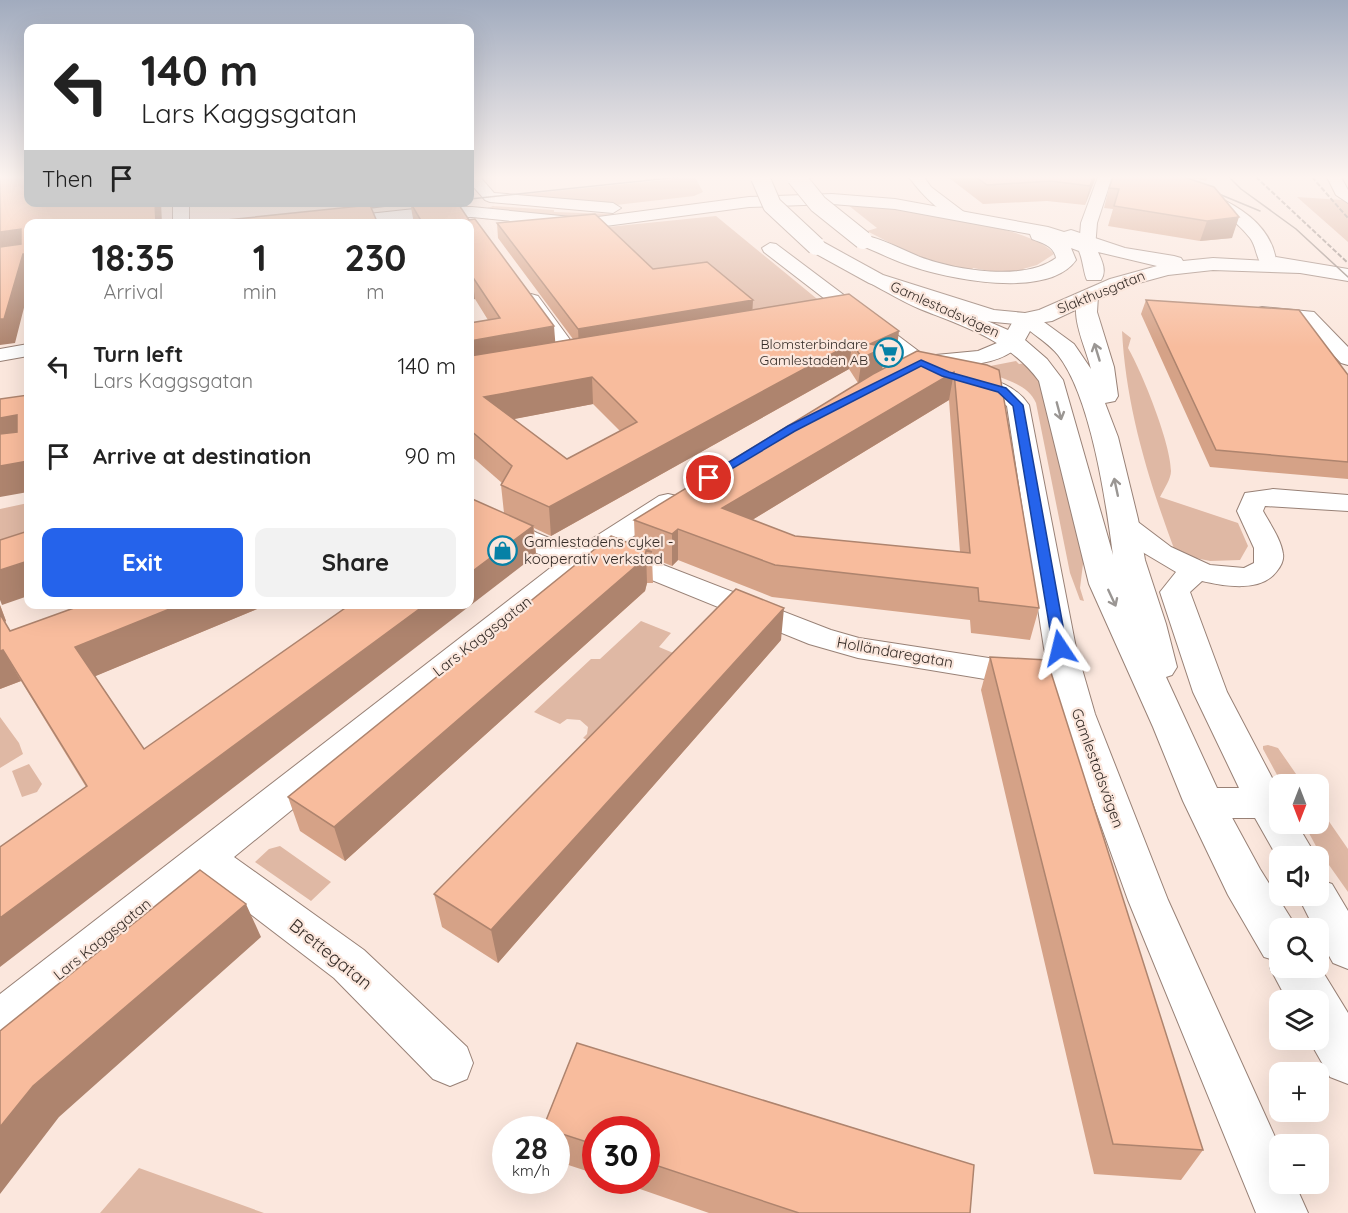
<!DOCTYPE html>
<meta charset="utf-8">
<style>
:root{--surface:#fff;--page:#f2f2f2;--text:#222;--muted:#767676;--accent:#2563eb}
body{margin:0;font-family:Quicksand,sans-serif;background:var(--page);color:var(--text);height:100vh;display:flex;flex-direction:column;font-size:22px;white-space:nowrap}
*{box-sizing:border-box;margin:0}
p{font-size:20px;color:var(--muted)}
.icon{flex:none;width:33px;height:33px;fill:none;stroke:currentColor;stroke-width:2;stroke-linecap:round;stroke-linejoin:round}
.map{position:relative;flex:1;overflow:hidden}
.drawer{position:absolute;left:24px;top:219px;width:450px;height:390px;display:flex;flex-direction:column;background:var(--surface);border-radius:12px;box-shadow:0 6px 24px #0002}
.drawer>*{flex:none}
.hud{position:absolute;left:24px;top:24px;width:450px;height:183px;border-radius:12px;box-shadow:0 6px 24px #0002;background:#fff;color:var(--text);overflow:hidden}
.needle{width:39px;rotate:180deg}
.fabs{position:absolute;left:1269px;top:774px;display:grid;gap:12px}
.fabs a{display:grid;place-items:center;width:60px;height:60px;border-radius:12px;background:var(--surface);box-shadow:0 6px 24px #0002;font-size:30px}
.speed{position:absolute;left:492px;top:1116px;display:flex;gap:12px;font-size:30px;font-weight:700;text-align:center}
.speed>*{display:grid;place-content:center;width:78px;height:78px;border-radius:50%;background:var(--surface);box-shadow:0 6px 24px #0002;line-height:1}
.speed small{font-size:15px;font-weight:400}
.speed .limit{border:9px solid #d22;background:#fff;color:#111}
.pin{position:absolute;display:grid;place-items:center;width:51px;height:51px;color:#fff;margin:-26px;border:3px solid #fff;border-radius:50%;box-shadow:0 2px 6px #0007}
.me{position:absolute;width:66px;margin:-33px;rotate:350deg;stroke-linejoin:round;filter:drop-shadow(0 0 4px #0008)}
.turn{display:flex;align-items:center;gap:21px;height:126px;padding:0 18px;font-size:27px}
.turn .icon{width:78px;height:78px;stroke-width:2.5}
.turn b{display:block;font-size:42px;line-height:51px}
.then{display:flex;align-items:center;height:57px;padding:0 18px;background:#0003;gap:12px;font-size:22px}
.eta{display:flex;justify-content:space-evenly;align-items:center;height:102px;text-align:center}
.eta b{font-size:36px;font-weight:700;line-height:42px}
.cta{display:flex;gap:12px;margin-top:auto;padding:12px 18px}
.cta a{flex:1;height:69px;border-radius:12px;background:var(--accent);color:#fff;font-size:24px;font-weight:700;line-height:69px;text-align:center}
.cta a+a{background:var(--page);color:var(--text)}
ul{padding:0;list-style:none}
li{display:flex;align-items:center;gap:18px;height:90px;padding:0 18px}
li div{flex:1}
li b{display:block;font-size:22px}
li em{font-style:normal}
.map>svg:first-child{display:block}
.green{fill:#dfb8a4}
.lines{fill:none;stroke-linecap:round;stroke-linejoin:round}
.minor-casing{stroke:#988176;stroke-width:2}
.tertiary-casing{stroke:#988176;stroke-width:2}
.secondary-casing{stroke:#988176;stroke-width:2}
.minor{fill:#fff;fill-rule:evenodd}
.tertiary{fill:#fff;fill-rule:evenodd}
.secondary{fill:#fff;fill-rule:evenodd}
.tram{stroke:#8f817a;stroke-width:1.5}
.rail{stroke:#8f817a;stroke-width:2;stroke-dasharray:5 2;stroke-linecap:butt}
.secondary-bridge-casing{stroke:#988176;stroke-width:20;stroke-linecap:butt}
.secondary-bridge{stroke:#fff;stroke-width:18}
.wall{fill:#d5a287;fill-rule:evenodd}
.shaded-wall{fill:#ae846e}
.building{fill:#f8bc9d;stroke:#ae846e;stroke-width:1.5;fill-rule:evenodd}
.oneway{stroke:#9a9693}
.route{fill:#2563eb;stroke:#184099;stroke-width:1.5}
.labels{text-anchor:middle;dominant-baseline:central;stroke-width:4.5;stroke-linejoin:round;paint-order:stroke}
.far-street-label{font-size:14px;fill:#352c27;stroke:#fbe7dd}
.far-poi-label{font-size:14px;fill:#352c27;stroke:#fbe7dd;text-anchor:end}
.poi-label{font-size:15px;fill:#352c27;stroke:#fbe7dd;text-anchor:start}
.street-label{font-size:15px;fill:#352c27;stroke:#fbe7dd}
.near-street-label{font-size:18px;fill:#352c27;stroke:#fbe7dd}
</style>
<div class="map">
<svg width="1348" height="1213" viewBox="0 0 1348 1213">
<rect width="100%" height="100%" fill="#fbe7dd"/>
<path class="green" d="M695 177 703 192 694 196 616 205 516 195Z
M1297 197 1342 200 1348 204V242Z
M830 202C870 205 1034 223 1054 254L1037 265 1023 269 1025 271 995 272 973 268 971 271 928 260 930 259 919 258 867 231 877 228 848 205 833 204Z
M493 206 554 210V212L614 214 618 216 594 219 484 209Z
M716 216 822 303 758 314 712 276 654 285 598 228Z
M1122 331 1131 338 1128 348C1142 372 1171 444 1171 471 1171 479 1164 489 1160 497L1238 523 1248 546 1240 560 1210 561 1176 554C1149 482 1126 408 1122 331Z
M1016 361 1019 364 1027 363 1039 379 1084 556 1080 588 1084 601 1080 600 1070 573 1036 403C1027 381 999 380 980 368Z
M28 503V554L0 563V509Z
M641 621 671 633 659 647 678 655 594 743 583 738 587 734 588 727 580 720 567 719 560 724 534 712 591 659H600Z
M0 717 19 743 23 754 0 768Z
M1268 745 1278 748 1303 784H1282L1263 749V746Z
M29 764 42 784 37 792 22 797 12 771Z
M1319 807 1348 849V892L1317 848 1304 824H1318Z
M280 846 331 882 311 901 255 862 269 849Z
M139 1168 264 1213H100Z"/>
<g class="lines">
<defs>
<path id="minor" d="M470 177H480L494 193 613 203 621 208 613 213 490 202 485 200 470 183Z
M909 177H924L931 187 964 212 966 215 964 218C947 223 918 190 909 177Z
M1098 177H1112L1097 223 1095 248 1087 253 1079 248 1081 223Z
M1121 177C1171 177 1267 199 1276 260L1273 264H1261C1256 256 1256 246 1250 238 1218 197 1170 192 1123 180Z
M1327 177H1341L1348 190V203L1336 195Z
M173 202H189V224H173Z
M770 243 776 244 925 356 978 351 997 343 1007 336H1021L1024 340C1008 363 972 365 947 367 977 379 1009 376 1029 405L1076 648 1095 714 1168 900 1280 1148V1184H1295L1308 1213H1256L1128 900 1061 714 1044 648 1007 406 988 392 938 379 913 367 764 252 762 248Z
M531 294 538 296 579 352 582 356 579 360 572 362 565 360 522 300 524 296Z
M1262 307 1314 312 1348 347V365L1341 363 1301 321 1255 317 1252 313 1255 309Z
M28 344V356L0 361V349Z
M1273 489 1348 495V511L1265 506 1263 511C1270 524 1281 539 1283 554 1284 560 1281 566 1277 571 1261 593 1224 586 1202 581L1190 592 1227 692 1280 793V824H1297L1316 856H1280V862L1255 818H1205L1192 813 1186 803 1192 793 1205 788H1239L1193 692 1160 592 1176 572 1139 550 1110 525 1114 519 1124 517 1134 519 1171 547 1210 565 1244 568 1254 563V548L1237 511 1245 493Z
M668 494 677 496 681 502 677 508 617 547 831 630 859 638 1027 664 1038 667 1043 675 1038 683 1027 686 858 658 809 644 605 561 602 557 234 857 364 950 467 1047 473 1063 467 1079 450 1086 433 1079 334 978 206 880 16 1036 0 1042V994L558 562 517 545 470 519V501L479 503 537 533 576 549 659 496Z
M1318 879 1332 884 1348 911V969L1333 963 1318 936V928H1314L1298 896H1318Z"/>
<path id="tertiary" d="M877 273 1008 330 1017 314 1025 313 1033 314 1074 344 1091 369C1086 347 1067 312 1081 292L1088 290 1095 292 1098 296 1097 312 1114 367 1118 396 1115 401 1105 403 1118 437 1138 519 1145 560 1166 624 1177 667 1172 675 1166 677 1223 801 1260 869 1297 928H1280V968H1318V964L1348 1013V1084L1330 1077 1309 1040H1318V1000H1287L1270 968 1274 960 1264 957 1228 895 1183 801 1153 727 1089 584 1039 381C1009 340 965 327 920 309 903 302 887 292 870 283L867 279 870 275ZM1030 331C1039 338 1051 346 1058 355 1091 397 1106 502 1113 555L1063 380 1047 359 1025 340Z"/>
<path id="secondary" d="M832 194 895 199 1048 227 1064 232 1071 230 1125 248 1174 256 1181 258 1183 261 1213 258 1268 261 1276 257 1348 269V281L1300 273 1213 270 1168 275 1124 287 1052 321 1025 325 984 321 869 283 809 250 807 246 809 242H823L883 275 994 310 1025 313 1039 310 1110 279 1157 266 1098 252C1102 261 1107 271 1101 280H1087C1084 275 1083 260 1079 251L1071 248 1076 260C1048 300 947 279 908 265 890 259 874 250 857 244L854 240 857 236 863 235C883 239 901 249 920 257 955 270 1024 282 1056 258 1054 246 1042 243 1032 239L1030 234 895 209 832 204 749 207 598 227H571L472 217H433L375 224H314L322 219 433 207H472L571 217H598L749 197Z"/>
</defs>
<use href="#minor" class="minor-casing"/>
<use href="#tertiary" class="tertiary-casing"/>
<use href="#secondary" class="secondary-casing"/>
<use href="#minor" class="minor"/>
<use href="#tertiary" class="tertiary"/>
<use href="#secondary" class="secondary"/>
<path class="tram" d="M1229 177 1241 189 1296 229 1348 277
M1202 187 1260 211
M470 199 680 177
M355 210 418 202"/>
<path class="rail" d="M1256 177 1348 263
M1312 177 1348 218"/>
<defs>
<path id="secondary-bridge" d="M760 177 772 205 816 246
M796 177 818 204 863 240"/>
</defs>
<use href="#secondary-bridge" class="secondary-bridge-casing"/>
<use href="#secondary-bridge" class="secondary-bridge"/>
</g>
<path class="wall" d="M948 177H1096L1085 205 1047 201 983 204Z
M1184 177 1232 238 1200 241 1108 226 1113 209 1104 208 1109 188Z
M1189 177H1208L1206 181Z
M410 202H457L555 342 573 339 498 238 497 223 653 269 752 310 896 356 883 362 882 369 987 365 1039 608 1030 640 971 633 970 620 772 597 678 560 672 566 652 558 653 583H647L645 591 345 861 300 831 288 797 635 545 634 520 858 383 849 369 551 536 534 528 536 555 86 787 21 681 0 689V605L6 621 5 622 10 631 85 604H269L95 676 144 749 504 513 501 485 502 483 470 455V323L488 320 475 299 470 300V224H414ZM949 400 960 552 795 536 752 520ZM593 404 620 431 567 459 513 419Z
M1146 300 1348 375V479L1210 467 1141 314Z
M781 640 498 963 442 927 434 894Z
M990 657 1203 1150 1181 1180 1094 1174 981 690Z
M577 1043 974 1165 970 1213H709L614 1180H646V1130H596V1174L556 1161V1130H543V1128Z"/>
<path class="shaded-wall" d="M1093 177H1096L1085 205 1090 186Z
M155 202H161L162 224H156Z
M1239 217 1232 238 1200 241 1207 221Z
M21 229 28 249 0 255V232Z
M23 254H28V292L15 343 0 345V319Z
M470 276H472L475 299 470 300Z
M753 300 752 318 579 348 578 329Z
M554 326 556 351 470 368V341Z
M899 331 896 356 883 362 882 372 858 384 862 358 870 344Z
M852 343 849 369 551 536 549 507Z
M954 372 949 400 721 539 722 508Z
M592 377 593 404 488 424 484 397Z
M17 415 28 440 0 449V418Z
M28 461V492L0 497V466Z
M533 526 536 555 0 967V918L426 604H470V573Z
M678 529V560L672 566V534Z
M646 551 647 583 645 591 345 861 334 827Z
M28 561V596L2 605 0 600V570Z
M182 604H269L91 678 75 647Z
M0 605 6 621 0 625Z
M784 608 781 640 498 963 491 930Z
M3 650 21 681 0 689V651Z
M246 904 261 937 59 1117 0 1194V1127L33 1086Z"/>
<path class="building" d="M0 177H28V202H155L156 224H28V254H23L4 319H0V247L21 244V229L0 232Z
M976 177H1093L1090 186 1051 181 987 185Z
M1113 177H1184L1214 187 1239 217 1207 221 1114 206 1119 189 1109 188Z
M410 202H457L469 220 475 219 554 326 470 341V323L500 318 472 276H470V224H423Z
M370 205 378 224H207V222Z
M595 214 653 269 707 262 753 300 578 329 497 223Z
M849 294 899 331 870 344 885 347 862 358 852 343 549 507 501 485 512 466 470 430V356ZM592 377 637 422 567 459 484 397Z
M1146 300 1299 310 1348 375V462L1216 450Z
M917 351 987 365 999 370 1039 608 979 601 978 588 775 565 678 529 672 534 634 520 873 374ZM954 372 970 553 795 536 722 508Z
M28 395V461L0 466V434L17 432V415L0 418V399Z
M470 498 533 526 470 573Z
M28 531V561L0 570V540Z
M611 536 652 552 646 551 644 559 334 827 288 797Z
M736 589 784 608 491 930 434 894Z
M85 604H182L75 647 144 749 351 604H426L0 918V847L87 786 3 650 0 651V614L10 631Z
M990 657 1047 660 1203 1150 1113 1144Z
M200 870 246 904 33 1086 0 1127V1031Z
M577 1043 974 1165 970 1213H799L646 1162V1130H596V1145L556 1132V1130H548L543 1128Z"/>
<defs><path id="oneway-shaft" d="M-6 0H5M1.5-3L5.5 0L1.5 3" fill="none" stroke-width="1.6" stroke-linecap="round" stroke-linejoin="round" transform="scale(1.5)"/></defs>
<g class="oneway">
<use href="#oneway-shaft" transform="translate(1097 352) rotate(-107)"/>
<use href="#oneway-shaft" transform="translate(1059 411) rotate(75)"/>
<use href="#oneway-shaft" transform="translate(1116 487) rotate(-102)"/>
<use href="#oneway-shaft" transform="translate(1112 598) rotate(65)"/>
</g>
<linearGradient id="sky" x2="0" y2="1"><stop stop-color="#a1abbe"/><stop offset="0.51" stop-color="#fdf4f0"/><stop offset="1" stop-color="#fdf4f0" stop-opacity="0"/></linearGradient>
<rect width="1348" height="347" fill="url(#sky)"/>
<path class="route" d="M921 360 949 372 1006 388 1023 405 1067 648 1065 652H1055L1053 648 1013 406 998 392 942 376 921 366 795 431 713 480H705L703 478 788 426Z"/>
<defs>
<symbol id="supermarket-ring" viewBox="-11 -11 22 22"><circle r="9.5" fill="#fbe7dd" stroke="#0681a6" stroke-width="1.5"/><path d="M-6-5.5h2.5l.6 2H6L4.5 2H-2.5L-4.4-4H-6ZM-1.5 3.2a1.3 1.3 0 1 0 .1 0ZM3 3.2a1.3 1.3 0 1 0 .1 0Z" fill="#0681a6"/></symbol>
<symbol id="shop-ring" viewBox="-11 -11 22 22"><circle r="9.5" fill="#fbe7dd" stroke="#0681a6" stroke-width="1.5"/><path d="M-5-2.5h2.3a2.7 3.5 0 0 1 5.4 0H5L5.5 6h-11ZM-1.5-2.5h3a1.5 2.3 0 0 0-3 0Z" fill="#0681a6"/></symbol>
</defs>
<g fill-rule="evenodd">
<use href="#supermarket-ring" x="872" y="336" width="33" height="33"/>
<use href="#shop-ring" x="486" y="534" width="33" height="33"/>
</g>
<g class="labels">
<g class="far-street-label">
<text transform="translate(1101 292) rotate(-22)">Slakthusgatan</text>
<text transform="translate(945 309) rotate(24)">Gamlestadsvägen</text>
</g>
<g class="far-poi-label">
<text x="868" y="344">Blomsterbindare<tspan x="868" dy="16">Gamlestaden AB</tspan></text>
</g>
<g class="poi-label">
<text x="524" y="541">Gamlestadens cykel -<tspan x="524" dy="17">kooperativ verkstad</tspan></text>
</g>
<g class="street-label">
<text transform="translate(482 636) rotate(-38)">Lars Kaggsgatan</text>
<text transform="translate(895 652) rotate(10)">Holländaregatan</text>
<text transform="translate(1098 768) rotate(70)">Gamlestadsvägen</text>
<text transform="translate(102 939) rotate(-39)">Lars Kaggsgatan</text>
</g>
<g class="near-street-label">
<text transform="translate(331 954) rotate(39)">Brettegatan</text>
</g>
</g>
</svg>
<div class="fabs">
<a><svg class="needle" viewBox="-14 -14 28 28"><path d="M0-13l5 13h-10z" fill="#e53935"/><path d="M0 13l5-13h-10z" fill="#767676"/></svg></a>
<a><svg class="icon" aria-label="sound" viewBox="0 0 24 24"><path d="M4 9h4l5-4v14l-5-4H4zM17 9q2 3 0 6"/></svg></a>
<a><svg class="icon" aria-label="search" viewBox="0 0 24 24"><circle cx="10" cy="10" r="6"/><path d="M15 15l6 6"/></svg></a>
<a><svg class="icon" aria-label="layers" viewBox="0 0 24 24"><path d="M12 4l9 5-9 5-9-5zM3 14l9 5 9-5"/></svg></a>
<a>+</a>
<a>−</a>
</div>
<div class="speed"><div>28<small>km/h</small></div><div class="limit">30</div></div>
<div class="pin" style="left:709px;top:478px;background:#d93025"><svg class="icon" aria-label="arrive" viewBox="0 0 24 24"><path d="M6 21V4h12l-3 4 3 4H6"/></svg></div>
<svg class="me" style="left:1060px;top:648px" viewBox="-20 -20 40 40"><path d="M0-17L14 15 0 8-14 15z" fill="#2563eb" stroke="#fff" stroke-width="4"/></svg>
<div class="hud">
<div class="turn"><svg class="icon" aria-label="left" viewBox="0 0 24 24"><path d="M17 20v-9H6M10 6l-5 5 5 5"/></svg><div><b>140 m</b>Lars Kaggsgatan</div></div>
<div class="then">Then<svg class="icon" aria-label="arrive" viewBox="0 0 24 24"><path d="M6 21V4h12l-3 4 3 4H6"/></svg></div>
</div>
<section class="drawer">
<div class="eta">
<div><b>18:35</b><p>Arrival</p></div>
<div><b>1</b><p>min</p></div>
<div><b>230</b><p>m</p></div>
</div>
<ul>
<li><svg class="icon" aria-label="left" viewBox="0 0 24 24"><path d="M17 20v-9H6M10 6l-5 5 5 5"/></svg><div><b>Turn left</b><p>Lars Kaggsgatan</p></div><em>140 m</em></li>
<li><svg class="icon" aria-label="arrive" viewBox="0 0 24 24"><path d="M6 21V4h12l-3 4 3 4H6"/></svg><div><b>Arrive at destination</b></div><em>90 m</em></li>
</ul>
<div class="cta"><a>Exit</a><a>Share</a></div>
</section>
</div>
